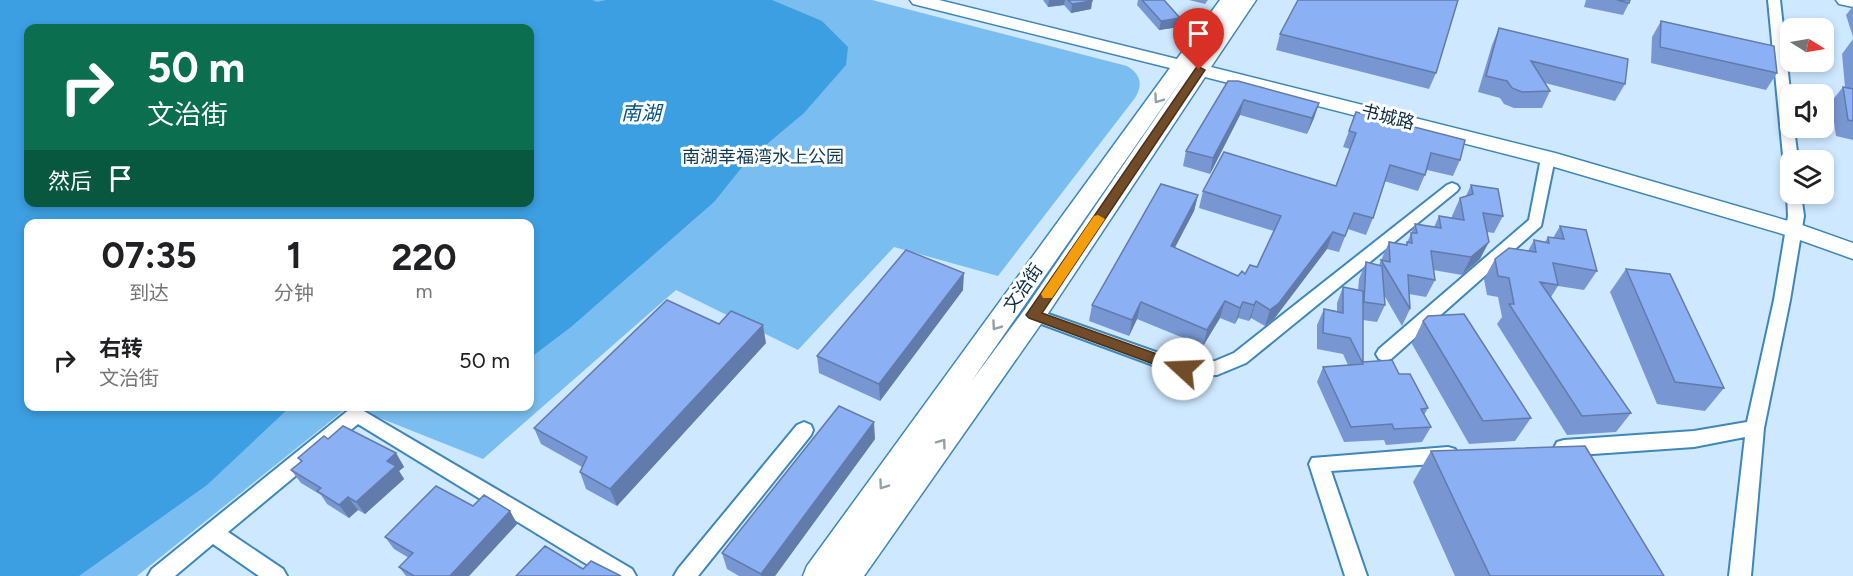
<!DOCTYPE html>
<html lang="zh">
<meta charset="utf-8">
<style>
:root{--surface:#fff;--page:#f2f2f2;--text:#202124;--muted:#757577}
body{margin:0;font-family:Figtree,"Noto Sans SC",sans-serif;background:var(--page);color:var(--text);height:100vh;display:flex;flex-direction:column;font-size:22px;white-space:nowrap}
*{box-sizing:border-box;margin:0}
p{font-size:20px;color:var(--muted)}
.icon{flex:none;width:33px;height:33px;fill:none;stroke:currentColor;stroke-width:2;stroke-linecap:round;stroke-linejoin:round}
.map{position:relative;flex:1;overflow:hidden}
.side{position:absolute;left:24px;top:219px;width:510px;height:192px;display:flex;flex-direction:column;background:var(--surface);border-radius:12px;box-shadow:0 3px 9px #0003}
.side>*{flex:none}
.banner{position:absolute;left:24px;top:24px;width:510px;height:183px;border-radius:12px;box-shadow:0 3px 9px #0003;background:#0b6e4f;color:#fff;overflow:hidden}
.needle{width:39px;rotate:101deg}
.fabs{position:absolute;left:1780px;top:18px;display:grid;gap:12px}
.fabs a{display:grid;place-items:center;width:54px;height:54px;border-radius:12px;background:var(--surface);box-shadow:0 3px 9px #0003;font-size:30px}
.pin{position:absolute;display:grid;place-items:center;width:51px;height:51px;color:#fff;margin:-62px -26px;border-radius:50% 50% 50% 0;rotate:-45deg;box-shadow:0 0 6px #0007}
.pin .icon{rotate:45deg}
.me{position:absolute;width:66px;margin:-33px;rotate:290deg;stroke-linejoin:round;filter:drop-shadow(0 0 4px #0008)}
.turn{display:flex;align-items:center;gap:21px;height:126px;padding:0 24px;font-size:27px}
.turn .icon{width:78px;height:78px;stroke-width:2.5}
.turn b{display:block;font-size:42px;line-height:51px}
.then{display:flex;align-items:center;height:57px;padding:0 24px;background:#0003;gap:12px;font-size:22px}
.eta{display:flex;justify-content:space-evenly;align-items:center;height:102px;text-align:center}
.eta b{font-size:36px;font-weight:700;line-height:42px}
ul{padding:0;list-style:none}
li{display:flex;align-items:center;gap:18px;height:78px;padding:0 24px}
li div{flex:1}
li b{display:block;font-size:22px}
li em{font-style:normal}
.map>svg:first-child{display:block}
.green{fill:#7abef1;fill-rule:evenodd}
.water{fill:#3c9fe2;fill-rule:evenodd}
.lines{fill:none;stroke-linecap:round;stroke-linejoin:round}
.street-casing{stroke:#3f87ba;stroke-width:4}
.secondary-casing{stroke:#3f87ba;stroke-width:3}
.street{fill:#fff;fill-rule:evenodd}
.secondary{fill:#fff;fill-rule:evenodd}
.wall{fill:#7897d2}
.shaded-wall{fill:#617bab}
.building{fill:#8bb0f4;stroke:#617bab;stroke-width:1.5}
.oneway{stroke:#92a0aa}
.route{fill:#724c29;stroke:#4a311b;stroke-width:1.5}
.slow{fill:#f59e0b}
.labels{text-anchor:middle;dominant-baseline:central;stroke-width:6;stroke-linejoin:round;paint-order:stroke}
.street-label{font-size:18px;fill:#0d2c41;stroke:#fff}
.park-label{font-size:18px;fill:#143c58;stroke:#fff}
.water-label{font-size:20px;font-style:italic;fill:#075480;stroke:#fff}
</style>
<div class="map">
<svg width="1853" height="576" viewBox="0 0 1853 576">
<rect width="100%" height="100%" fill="#cde8ff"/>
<path class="green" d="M0 0H872L1127 66C1141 74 1143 85 1135 98L998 276 894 247 798 350 676 290 483 459 352 407 530 406V224H28V406L348 407 137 576H0ZM28 28H530V202H28Z"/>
<path class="water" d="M0 0H592L597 2 606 0H772L822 21 848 47 846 65 804 113 747 161 714 202 571 327 530 358V224H28V406L290 407 207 485 79 576H0ZM28 28H530V202H28Z"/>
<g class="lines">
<defs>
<path id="street" d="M1768 0H1780L1791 100V128H1794L1798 160H1791V171L1784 166Z
M1548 154 1555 158 1541 226 1391 359 1385 361 1379 359 1376 354 1379 349 1529 220 1541 158Z
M1452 183 1457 185 1459 188 1457 191 1246 363 1217 375 1183 376 1028 319 1026 315 1028 311 1034 309 1184 362 1215 361 1234 353 1447 185Z
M1791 190V194H1801L1804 216 1790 300 1764 428 1751 576H1729L1745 437 1694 447 1564 456 1557 454 1554 448 1557 442 1564 440 1694 431 1747 422 1774 300 1788 216 1787 194Z
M357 407 632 569 636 576H606L358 424 228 532 283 569 287 576H259L213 544 175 576H148L152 569 350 409Z
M804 422 811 425 813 430 811 435 698 576H674L678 569 797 425Z
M1448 447 1455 449 1458 455 1455 461 1448 463 1331 471 1367 576H1345L1309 464 1312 458Z"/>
<path id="secondary" d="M910 0H939L1177 59 1220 0H1238L1195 63 1238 0H1256L1211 67 1555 153 1802 225 1853 243V259L1786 235 1541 163 1205 77 1043 321 864 576H803L807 566 1170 68 913 4ZM1187 72 1025 309 971 382Z
M1836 0H1853V7L1839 4Z"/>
</defs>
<use href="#street" class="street-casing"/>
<use href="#secondary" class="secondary-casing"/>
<use href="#street" class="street"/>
<use href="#secondary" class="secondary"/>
</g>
<path class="wall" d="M1043 0H1092V1L1091 9 1071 13 1064 5 1048 7Z
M1138 0H1164L1179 27 1159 30 1137 5Z
M1189 0H1208L1205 4Z
M1586 0H1630L1629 3 1623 15 1584 7Z
M1853 6V37L1846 15Z
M1455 8 1436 73 1429 89 1276 50 1280 34Z
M1661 21 1777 73 1766 90 1651 63 1652 37Z
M1499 28 1625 84 1615 101 1545 83 1550 91 1542 108H1514L1504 104 1500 98 1478 92 1492 45Z
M1853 39V140L1836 136 1831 102 1843 87H1845L1842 54Z
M1228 81 1319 103 1314 118 1307 134 1240 115 1210 174 1183 166 1186 151Z
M1356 112 1460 160 1453 176 1427 170 1418 191 1384 181 1373 218 1366 235 1348 229 1339 252 1327 249 1274 319 1265 326 1251 318 1249 321 1238 318 1235 324 1220 318 1203 346 1137 319 1129 336 1089 321 1092 305 1198 195 1194 211 1174 248 1238 276 1245 274 1257 267 1274 231 1199 208 1203 191 1336 186 1350 149 1343 147Z
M1471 185 1503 216 1494 233 1487 232 1480 259 1462 275 1433 270 1435 280 1426 297 1409 294 1410 309 1402 326 1384 295 1385 305 1377 322 1363 320V362L1399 374 1428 408 1424 415 1431 427 1422 442 1386 445 1384 440 1344 442 1317 382 1323 367 1348 365 1343 354 1317 349V325L1324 309 1337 311V303L1343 287 1358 290 1359 279 1366 262 1379 265 1389 242 1406 245 1415 224 1434 227 1439 216 1452 218V216L1460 198 1466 196Z
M1560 226 1597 271 1584 290 1558 286 1551 297 1631 413 1616 432 1567 435 1497 324 1502 317 1498 297 1487 295 1484 279 1495 259 1528 251 1534 240 1545 242 1548 237 1553 238Z
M1626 269 1724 388 1705 411 1657 404 1610 292Z
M963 290 880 401 819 373 817 356Z
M1423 321 1531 418 1515 441 1469 444 1412 344Z
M719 324 766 343 617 506 586 489 580 472 582 467 541 444 534 428Z
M328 439 396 453 404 467 399 471 404 479 365 514 358 510 349 518 327 504 321 495 301 483 291 470 301 462 298 458Z
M875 439 775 576H739L727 569 722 553Z
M1431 451 1664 576H1455L1413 482Z
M473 506 510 511 517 524 469 576H406L399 567 409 558 394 549 385 537Z"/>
<path class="shaded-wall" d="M1049 0H1065L1064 5 1048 7Z
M1092 1 1091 9 1071 13 1072 4Z
M1180 18 1179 27 1159 30 1161 21Z
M1244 100 1240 115 1210 174 1213 158Z
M1319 103 1314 118 1307 134 1312 118Z
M1198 195 1194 211 1167 263 1171 246Z
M1333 232 1327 249 1274 319 1265 326 1270 310Z
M1489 242 1480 259 1462 275 1471 257Z
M964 273 963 290 880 401 879 384Z
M1225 301 1220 318 1203 346 1207 330Z
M1256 301 1251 318 1249 321 1254 305Z
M1141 302 1137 319 1129 336 1132 320Z
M1243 302 1238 318 1235 324 1240 308Z
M763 325 766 343 617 506 610 489Z
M874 422 875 439 775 576H761V574Z
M396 453 404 467 399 471 404 479 365 514 356 502 387 461Z
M348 497 358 510 349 518 339 505Z
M510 511 517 524 469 576H450Z"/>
<path class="building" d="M1068 0H1092V1L1072 4Z
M1142 0H1164L1180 18 1161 21Z
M1298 0H1458L1436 73 1280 34Z
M1617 0H1630L1629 3Z
M1661 21 1774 46 1777 73 1660 47Z
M1499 28 1628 59 1625 84 1531 61 1550 91 1522 92 1512 88 1507 81 1486 76Z
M1228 81H1238L1319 103 1312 118 1244 100 1213 158 1186 151Z
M1843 87 1853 89V121L1848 120Z
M1356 112 1465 140 1460 160 1431 153 1425 175 1390 165 1373 218 1354 213 1345 236 1333 232 1279 303 1270 310 1256 301 1254 305 1243 302 1240 308 1225 301 1207 330 1141 302 1132 320 1092 305 1161 184 1198 195 1171 246 1238 276 1242 271 1245 274 1250 265 1257 267 1281 216 1203 191 1224 152 1336 186 1356 133 1349 131Z
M1471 185 1498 189 1503 216 1483 213 1489 242 1471 257 1431 251 1435 280 1408 275 1410 309 1381 260 1390 262 1389 242 1407 245V242L1412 243 1411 233H1417L1415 224 1441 228 1439 216 1464 220 1460 198 1473 194Z
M1560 226 1586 230 1597 271 1553 263 1558 285 1540 282 1631 413 1582 416 1509 304H1514L1509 278 1498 276 1495 259 1509 248 1536 252 1534 240 1549 243 1548 237 1564 239Z
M906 250 964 273 879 384 817 356Z
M1366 262 1382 266 1385 305 1364 302Z
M1626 269 1670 274 1724 388 1675 382Z
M1343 287 1363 291V362L1392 360 1399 374H1410L1428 408 1421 409 1431 427 1394 429 1392 424 1351 427 1323 367 1363 364 1350 338 1323 333 1324 309 1343 313Z
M667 300 719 324 731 311 763 325 610 489 580 472 587 457 534 428Z
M1464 314 1531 418 1483 421 1423 321 1428 316Z
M839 406 874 422 761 574 722 553Z
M343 426 396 453 387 461 396 466 356 502 348 497 339 505 317 491 321 488 291 470 302 461 298 458 324 436 328 439Z
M1585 446 1664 576H1490L1431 451Z
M436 486 473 506 484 495 510 511 450 576H414L399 567 413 553 385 537Z
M545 546 583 569 591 561 621 576H516Z"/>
<defs><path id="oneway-chevron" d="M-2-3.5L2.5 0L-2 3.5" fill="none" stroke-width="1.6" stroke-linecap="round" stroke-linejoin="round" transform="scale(1.5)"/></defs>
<g class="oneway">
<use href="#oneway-chevron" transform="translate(1158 99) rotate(125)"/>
<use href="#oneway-chevron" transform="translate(996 326) rotate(125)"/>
<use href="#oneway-chevron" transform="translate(942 443) rotate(-54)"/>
<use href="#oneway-chevron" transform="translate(883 485) rotate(125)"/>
</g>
<path class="route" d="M1199 67 1205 70 1042 313 1188 365 1190 369 1188 373 1183 375 1029 318 1026 315 1196 68Z"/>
<path class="slow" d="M1098 215 1105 219 1052 298H1043L1041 294 1043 291 1094 216Z"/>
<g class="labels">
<g class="street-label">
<text transform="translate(1388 117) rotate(14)">书城路</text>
<text transform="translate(1023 288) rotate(-55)">文治街</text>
</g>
<g class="park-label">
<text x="763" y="157">南湖幸福湾水上公园</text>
</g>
<g class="water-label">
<text x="641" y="113">南湖</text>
</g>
</g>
</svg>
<div class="fabs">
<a><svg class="needle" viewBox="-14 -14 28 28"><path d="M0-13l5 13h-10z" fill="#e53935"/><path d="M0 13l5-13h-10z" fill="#757577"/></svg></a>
<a><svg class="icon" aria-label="sound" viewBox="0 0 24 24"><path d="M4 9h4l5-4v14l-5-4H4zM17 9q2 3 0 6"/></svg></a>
<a><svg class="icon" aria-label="layers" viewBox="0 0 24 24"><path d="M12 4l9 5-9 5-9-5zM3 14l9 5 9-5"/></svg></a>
</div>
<div class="pin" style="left:1199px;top:70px;background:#d93025"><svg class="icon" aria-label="arrive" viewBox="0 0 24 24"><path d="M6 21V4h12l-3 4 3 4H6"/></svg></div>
<svg class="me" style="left:1183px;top:369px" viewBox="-20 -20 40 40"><circle r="19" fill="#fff"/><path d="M0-13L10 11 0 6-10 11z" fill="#724c29"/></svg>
<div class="banner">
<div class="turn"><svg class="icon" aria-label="right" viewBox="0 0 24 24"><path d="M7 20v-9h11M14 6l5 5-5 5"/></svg><div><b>50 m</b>文治街</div></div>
<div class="then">然后<svg class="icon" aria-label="arrive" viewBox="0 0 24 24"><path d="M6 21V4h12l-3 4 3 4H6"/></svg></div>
</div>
<section class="side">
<div class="eta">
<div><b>07:35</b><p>到达</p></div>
<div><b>1</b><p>分钟</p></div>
<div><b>220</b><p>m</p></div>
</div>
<ul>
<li><svg class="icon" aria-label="right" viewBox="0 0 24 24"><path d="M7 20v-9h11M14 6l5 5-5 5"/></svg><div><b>右转</b><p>文治街</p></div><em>50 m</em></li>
</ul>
</section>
</div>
